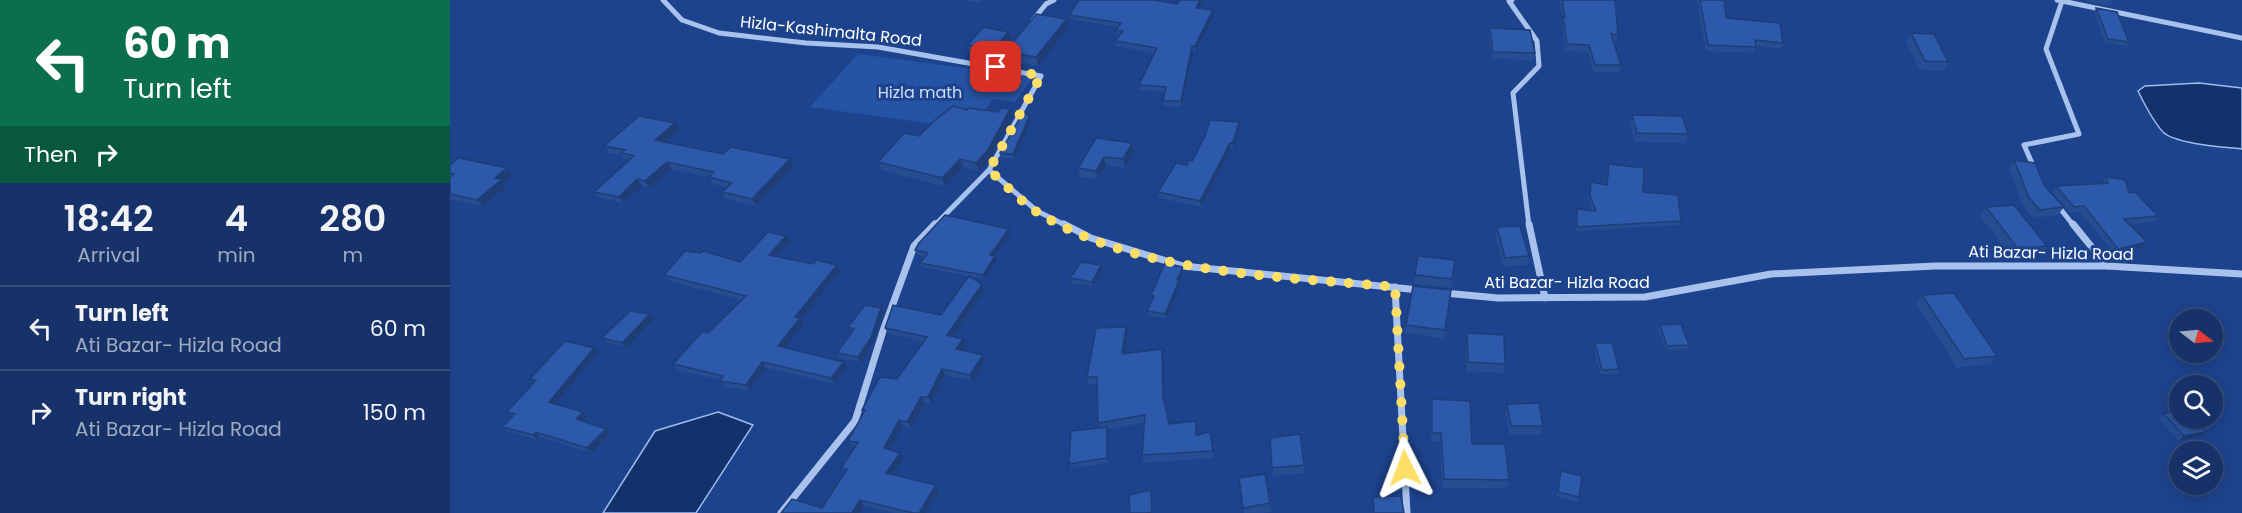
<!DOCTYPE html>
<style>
:root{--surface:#163269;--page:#233e71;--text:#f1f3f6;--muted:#9eaac0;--line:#354d7d}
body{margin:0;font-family:Poppins,sans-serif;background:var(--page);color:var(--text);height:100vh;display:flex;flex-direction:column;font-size:22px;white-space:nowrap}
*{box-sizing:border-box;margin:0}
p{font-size:20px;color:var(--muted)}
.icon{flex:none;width:33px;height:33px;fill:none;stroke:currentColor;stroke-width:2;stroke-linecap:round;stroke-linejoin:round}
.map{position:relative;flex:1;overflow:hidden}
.side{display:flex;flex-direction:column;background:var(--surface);width:450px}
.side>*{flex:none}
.banner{background:#0b6e4f;color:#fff;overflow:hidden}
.needle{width:39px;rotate:106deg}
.buttons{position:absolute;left:1719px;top:309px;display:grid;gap:12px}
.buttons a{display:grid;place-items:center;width:54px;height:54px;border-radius:50%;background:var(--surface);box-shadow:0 3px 15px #0003,0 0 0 2px var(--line);font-size:30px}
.pin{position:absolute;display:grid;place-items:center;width:51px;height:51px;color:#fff;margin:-26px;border-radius:12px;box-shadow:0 3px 9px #0006}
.me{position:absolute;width:66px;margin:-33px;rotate:357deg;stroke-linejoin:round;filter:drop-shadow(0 0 4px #0008)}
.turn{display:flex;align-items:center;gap:21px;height:126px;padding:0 24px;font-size:27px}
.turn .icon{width:78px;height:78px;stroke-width:2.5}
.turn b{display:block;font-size:42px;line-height:51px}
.then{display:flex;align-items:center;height:57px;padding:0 24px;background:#0003;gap:12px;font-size:22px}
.eta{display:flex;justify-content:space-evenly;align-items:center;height:102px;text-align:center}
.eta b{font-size:36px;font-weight:600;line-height:42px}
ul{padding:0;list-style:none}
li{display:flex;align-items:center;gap:18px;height:84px;padding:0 24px;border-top:2px solid var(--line)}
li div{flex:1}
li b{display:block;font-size:22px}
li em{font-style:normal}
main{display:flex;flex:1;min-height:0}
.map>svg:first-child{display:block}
.green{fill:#2654a5}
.water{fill:#13316b;stroke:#9cbbef;stroke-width:1.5}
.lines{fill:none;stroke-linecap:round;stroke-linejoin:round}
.street-far1{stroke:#a9c2ed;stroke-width:5}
.street{stroke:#a9c2ed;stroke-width:7}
.wall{fill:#264d92}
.shaded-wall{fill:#1f3e77}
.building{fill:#2c59aa;stroke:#1f3e77;stroke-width:1.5}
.route{stroke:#fddf67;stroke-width:10;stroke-dasharray:0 18}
.labels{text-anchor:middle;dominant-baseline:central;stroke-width:6;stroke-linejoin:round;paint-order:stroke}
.street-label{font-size:16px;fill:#fff;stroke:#1d438c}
.park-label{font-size:16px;fill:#cfdef9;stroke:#1d438c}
</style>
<main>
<section class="side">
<div class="banner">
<div class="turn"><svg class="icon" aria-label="left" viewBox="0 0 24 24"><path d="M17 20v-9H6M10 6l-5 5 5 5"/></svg><div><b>60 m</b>Turn left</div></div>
<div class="then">Then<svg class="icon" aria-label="right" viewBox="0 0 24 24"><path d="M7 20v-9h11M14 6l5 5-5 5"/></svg></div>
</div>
<div class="eta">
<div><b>18:42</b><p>Arrival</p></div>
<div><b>4</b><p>min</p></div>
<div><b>280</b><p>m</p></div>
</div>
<ul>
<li><svg class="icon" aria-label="left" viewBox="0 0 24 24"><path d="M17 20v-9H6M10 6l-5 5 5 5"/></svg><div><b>Turn left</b><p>Ati Bazar- Hizla Road</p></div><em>60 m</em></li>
<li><svg class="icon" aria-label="right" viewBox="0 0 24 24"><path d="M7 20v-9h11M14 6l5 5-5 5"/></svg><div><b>Turn right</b><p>Ati Bazar- Hizla Road</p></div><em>150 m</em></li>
</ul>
</section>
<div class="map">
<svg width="1792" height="513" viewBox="0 0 1792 513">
<rect width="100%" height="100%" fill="#1d438c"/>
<path class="green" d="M408 54 583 77 565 102 543 99 531 116 492 125 360 107Z"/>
<path class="water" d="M1749 83 1792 88V149C1774 147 1725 144 1713 132 1702 120 1695 105 1688 91L1695 86Z
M268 412 303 425 246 513H153L205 431Z"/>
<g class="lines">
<path class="street-far1" d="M213 0 232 20 269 33 356 43 428 47 591 76 539 170 587 211 617 226
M1062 0 1059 1 1087 41 1089 66 1063 93 1079 226
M1607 0 1792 38
M583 20 596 4 604 0
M546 67 560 49
M1585 170 1574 145 1629 134 1596 49 1612 1
M1608 206 1624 226
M484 226 539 170"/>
<path class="street" d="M614 224 641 238 733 266 969 290
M1079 224 1095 298
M1623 224 1657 266
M945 287 957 513
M994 293 1048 298 1195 297 1321 274 1485 266H1657L1792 274
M331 513 405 421 433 331 464 246 485 224"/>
</g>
<path class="wall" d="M515 0H532L529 3Z
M754 0 749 8 764 14 746 51H743L732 106H714L713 101 715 92 690 90 689 85 705 53 666 46 665 41 670 35 667 34 666 30 668 27 620 19 619 15 727 4Z
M1109 0H1165L1168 35 1167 41H1164L1171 65 1169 72H1144L1138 52 1115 51 1112 24 1113 18Z
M1247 0H1274L1276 18 1333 43 1331 49 1306 46 1304 53 1256 51Z
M1639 0H1662L1663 1 1660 6 1639 2Z
M1646 8 1679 42 1676 46 1655 43 1644 12Z
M617 19 619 27 588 66 557 61 555 52Z
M1040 28 1085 53 1083 60 1042 59 1039 35Z
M558 32 561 40 546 59 520 54 517 45Z
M1461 33 1498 62 1494 71 1470 70 1456 42Z
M517 110 563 117 540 159 529 171 513 167 495 187 432 170 428 162Z
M1182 115 1238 134 1235 143 1185 142 1180 124Z
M581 120 565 158H551L550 153Z
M789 122V128L783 149H781L751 207 709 198 708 192 737 165Z
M229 130 214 142 273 154 340 159 344 166 306 206 276 199 272 192 277 187 263 184 259 177 221 169 200 188 192 186 174 203 149 198 144 192 179 160H175L172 155 159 153 154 146Z
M646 138 684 151 675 168 656 165 648 179 630 177 628 168Z
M1564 160 1614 207 1608 215 1584 218 1573 206 1559 168Z
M1159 164 1193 192 1231 221 1229 225 1126 231V213L1127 209 1142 210 1139 201 1141 182 1156 185Z
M0 165 57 168 63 175 54 182 57 186 33 206 0 200Z
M1656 177 1679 193 1708 216 1704 222 1679 224 1697 242 1692 248 1664 254 1630 212 1620 213 1602 192 1606 186 1652 183Z
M1536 207 1597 246 1590 255 1562 258 1530 216Z
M1047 227 1079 256 1077 265 1053 267 1045 236Z
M561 234 544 256 547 260 535 279 521 277 534 291 503 337 516 345 512 351 535 361 523 381 495 375 481 403H475L461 428 453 426 440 450 454 459 442 475 489 491 476 513H443L414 506 410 513H331L372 508 395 473 391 468 405 447H402L398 441 414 413 412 410 447 379 474 341 438 334 435 328 491 315 518 276 472 267 470 263 475 257 467 255 465 250Z
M340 242 327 257 363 264 387 265 390 271 351 319 354 324 335 348 394 362 397 367 385 384 316 368 300 390 275 387 271 380 228 370 223 364 258 333 292 300 219 281 214 275 290 262Z
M1005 260 1001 288 964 284 965 275Z
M651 265 653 270 643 286 622 283 620 278Z
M733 272 729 281 730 285 716 318 698 316 697 311 702 300 701 295Z
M1001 290 994 339 955 333 956 325Z
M1472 295 1547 356 1540 364 1507 368 1466 304Z
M434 313 423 343 411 362 389 358 387 353 402 332 398 327Z
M204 319 176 348 156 342 152 338Z
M1210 325 1239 345 1237 349 1216 350 1208 330Z
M1017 333 1055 364 1054 373 1016 371V342Z
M678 334 675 354 714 357V404L719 424 746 421 747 435 760 432 764 458 694 463 692 455 694 423 657 429 658 463 621 468 619 464 650 428 648 423 647 384H639L637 377Z
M1145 343 1169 369 1168 374H1150L1144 348Z
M144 348 148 353 106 404 133 412 137 416 132 421 156 429 160 433 142 453 90 437 87 440 57 431 52 427 63 416 57 412 84 382 80 379Z
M982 399 1022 444 1059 480 1057 488H992L990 442 981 441V408Z
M1057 404 1093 426 1091 434H1059L1056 412Z
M1714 414 1750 436 1729 441 1709 419Z
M820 438 854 465V473L823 476Z
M1111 471 1129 497 1128 502 1106 496Z
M789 478 820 503 821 512 812 513H794Z"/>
<path class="shaded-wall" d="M750 0H754L747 12 746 8Z
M763 10 764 14 746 51 745 46Z
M617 19 619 27 588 66 586 57Z
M558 32 561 40 546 59 543 50Z
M742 46 743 51 732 106 731 101Z
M560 109 563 117 540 159 529 171 526 163Z
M580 115 581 120 565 158 563 154Z
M789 122V128L783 149V143Z
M225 123 229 130 209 147 205 140Z
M682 143 684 151 675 168 673 159Z
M780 143 781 149 751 207 750 201Z
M654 157 656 165 648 179 646 171Z
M340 159 344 166 306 206 302 199Z
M510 159 513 167 495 187 492 178Z
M217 162 221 169 200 188 195 181Z
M57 168 63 175 54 182 57 186 33 206 27 200 45 178Z
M187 179 192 186 174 203 169 197Z
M559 229 561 234 542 259 540 255Z
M336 236 340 242 323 261 319 255Z
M1697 242 1692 248 1664 254 1668 249Z
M545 256 547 260 535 279 533 275Z
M387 265 390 271 351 319 354 324 332 352 328 346 345 317Z
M651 265 653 270 643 286 642 282Z
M733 267V272L729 281 730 285 716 318 715 314 727 280Z
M532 284 534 291 500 341 497 335Z
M431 308 434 313 423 343 411 362 408 357Z
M200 314 204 319 176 348 172 343Z
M676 327 678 334 674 362 672 354Z
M513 339 516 345 509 355 506 349Z
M144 348 148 353 104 406 99 402Z
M712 349 714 357V404L713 396Z
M533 355 535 361 523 381 520 375Z
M312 362 316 368 300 390 296 385Z
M394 362 397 367 385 384 381 378Z
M492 369 495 375 481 403 478 397Z
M471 397 475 403 461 428 457 422Z
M133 412 137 416 130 424 126 419Z
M449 420 453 426 437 454 434 448Z
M657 427 658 431V463L657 458Z
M156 429 160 433 142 453 137 448Z
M86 432 90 437 87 440 83 435Z
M1755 432 1750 436 1729 441 1734 436Z
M450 453 454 459 439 479 436 473Z
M486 485 489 491 476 513H469Z
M410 500 414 506 410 513H402Z"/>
<path class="building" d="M629 0H705L727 4 730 0H750L746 8 763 10 745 46H742L731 101H713L716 87 689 85 707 48 665 41 673 31 666 30 671 23 619 15Z
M1112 0H1165L1168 35 1161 34 1171 65H1145L1139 45 1117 44 1113 17H1115Z
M1250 0H1274L1276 18 1330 23 1333 43 1305 40 1306 47 1258 45Z
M1646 8 1667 12 1679 42 1658 39Z
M586 14 617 19 586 57 555 52Z
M534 27 558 32 543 50 517 45Z
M1040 28 1080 30 1085 53 1043 52Z
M1461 33 1484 34 1498 62 1475 61Z
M503 106 517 110 518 108 548 112 551 108 560 109 537 151 526 163 510 159 492 178 428 162 454 133 469 136 485 120Z
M572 114 580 115 563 154 550 153Z
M1182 115 1232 116 1238 134 1187 133Z
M189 116 225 123 205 140 273 154 281 147 340 159 302 199 272 192 282 183 259 177 264 172 217 162 195 181 187 179 169 197 144 192 184 156 171 153 175 150 154 146Z
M760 120 789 122 783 143H780L750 201 708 192 726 163 737 165 739 160 742 161 755 136Z
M646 138 682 143 673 159 654 157 646 171 628 168Z
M9 158 57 168 45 178 52 179 27 200 0 194V177L4 174 0 173V165Z
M1564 160 1585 163 1594 185 1614 207 1590 210 1579 198Z
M1159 164 1194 168 1193 192 1228 195 1231 221 1127 227V209L1146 211 1140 196 1141 182 1157 185Z
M1656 177 1675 180 1679 193 1685 192 1708 216 1674 219 1697 242 1668 249 1634 206 1624 207 1606 186 1658 183Z
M1564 205 1597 246 1568 249 1536 207Z
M495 215 559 229 540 255 545 256 533 275 470 263 478 253 465 250 469 243Z
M1070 226 1079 256 1055 258 1047 227Z
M318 232 336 236 319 255 363 264 367 260 387 265 345 317 350 318 328 346 394 362 381 378 312 362 296 385 270 381 273 376 223 364 252 332 258 333 296 296 214 275 235 251 251 253 253 251 290 262Z
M968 256 1005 260 1002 279 965 275Z
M631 262 651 265 642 282 620 278Z
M715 263 733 267 727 280 729 281 715 314 697 311 704 296 701 295Z
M519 276 532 284 497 335 513 339 506 349 533 355 520 375 492 369 478 397H471L457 422 449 420 434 448 450 453 436 473 486 485 469 513H463L410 500 402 513H331L342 499 372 508 397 469 391 468 408 442 398 441 415 410H412L430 377 447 379 477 337 435 328 443 305 491 315Z
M963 286 1001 290 995 330 956 325Z
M1504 293 1547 356 1514 359 1472 295Z
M415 305 431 308 421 338 408 357 387 353 404 329 398 327Z
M180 311 200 314 172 343 152 338Z
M1231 324 1239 345 1217 346 1210 325Z
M676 327 672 354 712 349 713 396 719 424 746 421V435L760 432 763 451 692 455 695 415 648 423 647 377H637L646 328Z
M1017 333 1054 335 1055 364 1018 362Z
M115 341 144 348 99 402 133 412 126 419 156 429 137 448 86 432 83 435 52 427 65 414 57 412 86 380 80 379Z
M1145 343H1162L1169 369 1152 370Z
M982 399 1020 401 1022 444H1055L1059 480 994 479 991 433H982Z
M1089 403 1093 426H1061L1057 404Z
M1730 411V418H1742L1755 432 1734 436 1714 414Z
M657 427V458L619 464 621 431Z
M850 434 854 465 822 468 820 438Z
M1111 471 1132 476 1129 497 1108 492Z
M815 474 820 503 793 508 789 478Z
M701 490 702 512 696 513H680L679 495Z
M951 496 954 513H924L923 497Z"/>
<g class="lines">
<path class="route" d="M546 67 591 76 539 170C554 183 570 201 587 212 686 275 831 276 945 287L955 468"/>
</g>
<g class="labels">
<g class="street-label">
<text transform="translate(381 31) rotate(6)">Hizla-Kashimalta Road</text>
<text transform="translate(1601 253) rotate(1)">Ati Bazar- Hizla Road</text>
<text x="1117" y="282">Ati Bazar- Hizla Road</text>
</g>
<g class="park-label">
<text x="470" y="92">Hizla math</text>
</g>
</g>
</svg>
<div class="buttons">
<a><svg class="needle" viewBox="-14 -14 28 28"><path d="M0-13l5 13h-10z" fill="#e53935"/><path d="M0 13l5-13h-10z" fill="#9eaac0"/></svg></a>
<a><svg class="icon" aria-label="search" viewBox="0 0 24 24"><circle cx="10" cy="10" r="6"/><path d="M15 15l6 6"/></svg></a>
<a><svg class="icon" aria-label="layers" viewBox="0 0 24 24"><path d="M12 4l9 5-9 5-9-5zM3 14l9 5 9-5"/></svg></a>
</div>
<div class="pin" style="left:546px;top:67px;background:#d93025"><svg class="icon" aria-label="arrive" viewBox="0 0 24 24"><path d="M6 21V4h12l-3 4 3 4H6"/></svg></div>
<svg class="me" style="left:955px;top:468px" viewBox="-20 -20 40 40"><path d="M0-17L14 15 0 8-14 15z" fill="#fddf67" stroke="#fff" stroke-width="4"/></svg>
</div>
</main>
